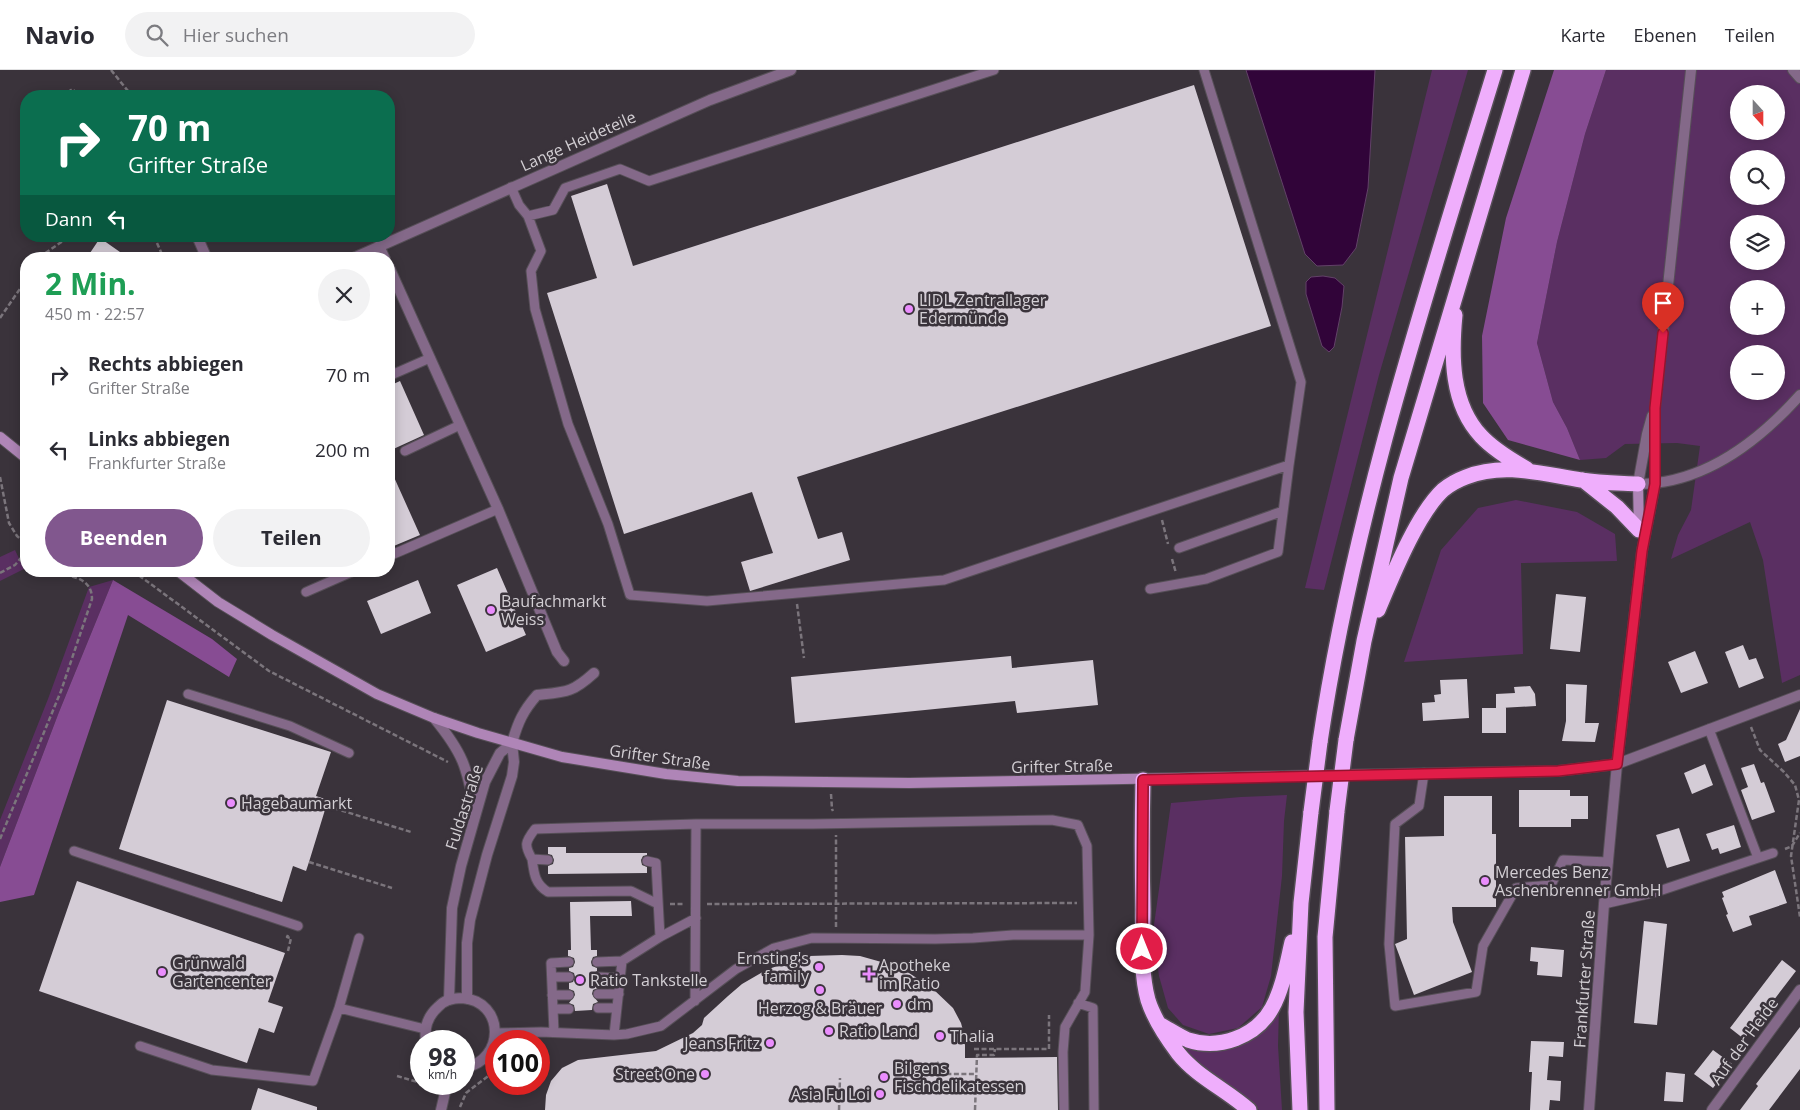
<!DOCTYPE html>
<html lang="de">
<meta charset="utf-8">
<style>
:root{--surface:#fff;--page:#f2f2f3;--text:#2b2b33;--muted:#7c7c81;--line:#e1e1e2;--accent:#81578e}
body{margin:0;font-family:"Open Sans",sans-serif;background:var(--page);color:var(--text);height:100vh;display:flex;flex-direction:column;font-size:19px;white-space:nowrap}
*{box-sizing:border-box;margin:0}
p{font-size:16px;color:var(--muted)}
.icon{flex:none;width:28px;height:28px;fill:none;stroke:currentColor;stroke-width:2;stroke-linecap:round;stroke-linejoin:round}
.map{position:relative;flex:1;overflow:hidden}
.details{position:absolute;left:20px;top:182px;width:375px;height:325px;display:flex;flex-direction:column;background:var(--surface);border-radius:20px;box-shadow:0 2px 12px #0003}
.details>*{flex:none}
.top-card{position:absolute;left:20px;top:20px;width:375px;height:152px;border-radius:20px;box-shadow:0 2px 12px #0003;background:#0b6e4f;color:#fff;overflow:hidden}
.needle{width:32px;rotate:159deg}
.fabs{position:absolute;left:1730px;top:15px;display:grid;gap:10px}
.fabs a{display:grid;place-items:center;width:55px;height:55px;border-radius:50%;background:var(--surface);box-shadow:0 2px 12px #0003;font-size:25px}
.speed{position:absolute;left:410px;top:960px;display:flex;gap:10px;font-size:25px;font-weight:700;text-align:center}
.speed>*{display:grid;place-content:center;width:65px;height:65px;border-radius:50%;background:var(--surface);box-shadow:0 2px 12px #0003;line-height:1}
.speed small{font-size:12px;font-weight:400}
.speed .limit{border:8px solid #d22;background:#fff;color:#111}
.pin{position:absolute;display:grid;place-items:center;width:42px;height:42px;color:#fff;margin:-51px -21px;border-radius:50% 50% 50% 0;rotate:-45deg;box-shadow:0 0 5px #0007}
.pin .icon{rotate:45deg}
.me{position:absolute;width:55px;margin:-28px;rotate:0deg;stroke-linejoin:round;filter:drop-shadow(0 0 4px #0008)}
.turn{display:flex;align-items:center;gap:18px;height:105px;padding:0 25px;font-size:22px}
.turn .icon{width:65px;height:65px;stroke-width:2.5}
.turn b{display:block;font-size:35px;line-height:42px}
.then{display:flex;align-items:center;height:48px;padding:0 25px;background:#0003;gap:10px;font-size:19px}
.round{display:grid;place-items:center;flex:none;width:52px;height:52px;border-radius:26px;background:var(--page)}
.head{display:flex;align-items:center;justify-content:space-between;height:85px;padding:0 25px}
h1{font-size:30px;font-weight:700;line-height:38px;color:#1e9e55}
.button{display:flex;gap:10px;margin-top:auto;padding:10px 25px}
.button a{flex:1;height:58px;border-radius:30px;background:var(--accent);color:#fff;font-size:20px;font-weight:700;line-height:58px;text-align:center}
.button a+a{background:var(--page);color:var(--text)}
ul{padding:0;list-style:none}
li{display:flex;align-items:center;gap:15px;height:75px;padding:0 25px}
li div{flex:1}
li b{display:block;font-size:19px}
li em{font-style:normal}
header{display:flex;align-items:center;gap:30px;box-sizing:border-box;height:70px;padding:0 25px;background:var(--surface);border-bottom:1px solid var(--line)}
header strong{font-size:24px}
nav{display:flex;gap:28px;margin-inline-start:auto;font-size:18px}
.search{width:350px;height:45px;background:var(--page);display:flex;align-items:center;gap:12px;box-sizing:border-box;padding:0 18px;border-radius:28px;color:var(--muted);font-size:19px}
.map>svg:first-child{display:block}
.green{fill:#5a2f62;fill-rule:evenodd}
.forest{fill:#874c93}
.water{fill:#310439;stroke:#624168}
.building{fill:#d4ccd6}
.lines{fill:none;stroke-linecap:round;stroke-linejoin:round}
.service-casing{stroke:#564f57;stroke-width:11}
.minor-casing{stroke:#564f57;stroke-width:12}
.tertiary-casing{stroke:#564f57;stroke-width:12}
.secondary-casing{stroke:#564f57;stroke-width:12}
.motorway-casing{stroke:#564f57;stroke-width:18}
.path{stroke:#7b757c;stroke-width:2.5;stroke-dasharray:5 2.5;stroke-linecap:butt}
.service{stroke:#846989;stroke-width:9}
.minor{stroke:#846989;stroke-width:10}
.tertiary{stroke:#846989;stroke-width:10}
.secondary{stroke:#af85b7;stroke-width:10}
.motorway{stroke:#efaefc;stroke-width:15}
.motorway-bridge-casing{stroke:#564f57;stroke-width:18;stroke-linecap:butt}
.motorway-bridge{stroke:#efaefc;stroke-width:15}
.route-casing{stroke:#92132f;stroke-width:12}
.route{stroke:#e11d48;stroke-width:9}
.poi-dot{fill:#ea8dfd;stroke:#3a333b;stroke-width:2}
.labels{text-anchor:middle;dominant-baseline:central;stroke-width:5;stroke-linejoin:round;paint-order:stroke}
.street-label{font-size:16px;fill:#d3cfd4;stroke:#3a333b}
.poi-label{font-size:16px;fill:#d3cfd4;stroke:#3a333b;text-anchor:start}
</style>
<header>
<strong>Navio</strong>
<div class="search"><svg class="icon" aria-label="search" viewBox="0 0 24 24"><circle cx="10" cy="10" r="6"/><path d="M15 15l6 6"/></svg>Hier suchen</div>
<nav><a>Karte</a><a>Ebenen</a><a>Teilen</a></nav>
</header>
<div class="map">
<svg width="1800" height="1040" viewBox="0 0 1800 1040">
<rect width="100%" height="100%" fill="#3a333b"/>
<path class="green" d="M1432 0H1468L1379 305 1324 520 1305 518Z
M1606 0H1800V605L1782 613 1763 490 1750 452 1671 489 1678 465 1691 440 1700 376 1677 373 1625 374 1606 388 1580 390 1567 358 1553 332 1537 273 1557 172 1585 64ZM1739 24H1776V61H1739ZM1739 89H1776V126H1739ZM1739 154H1776V191H1739ZM1739 219H1776V256H1739ZM1739 284H1776V321H1739Z
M1516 430 1577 442 1615 464 1617 491 1521 493 1523 584 1404 592 1441 480 1478 438Z
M15 480 24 499 0 511V487Z
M113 510 59 642 0 797V750L48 629 89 517Z
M1287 725 1284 751 1282 806 1271 906 1262 937 1238 958 1209 964 1183 955 1168 938 1159 906 1153 862 1171 733 1241 727Z
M1279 937 1278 976 1282 1040H1259L1255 1036 1217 1009 1176 973 1209 980Z"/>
<path class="forest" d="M1554 0H1606L1585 64 1557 172 1537 273 1553 332 1567 358 1580 390 1508 370 1483 333 1482 266 1506 148Z
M113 510 212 569 237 589 229 607 128 545 34 825 0 832V797L59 642Z"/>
<path class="water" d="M1246 0H1375L1368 118 1356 178 1343 195 1317 196 1305 184Z
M1323 206 1335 208 1344 216 1342 237 1334 277 1329 282 1322 276 1306 224V212L1311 207Z"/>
<path class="building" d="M1194 15 1271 256 797 407 818 469 842 462 850 490 750 521 741 492 773 483 752 422 624 464 547 223 597 208 571 126 607 114 633 196Z
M100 168 130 189H86Z
M400 311 424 365 389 381V316Z
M389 396 420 465 389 478Z
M497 498 526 565 486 582 457 515Z
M418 510 431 543 381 564 367 531Z
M1556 524 1586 527 1580 582 1550 579Z
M1743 575 1749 590 1756 588 1764 608 1739 618 1725 582Z
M1695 581 1708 613 1681 623 1668 592Z
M1011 586 1012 598 1093 590 1098 635 1017 643 1015 631 795 653 791 607Z
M1467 609 1469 648 1423 651 1422 633 1435 632 1434 625 1441 624 1440 610Z
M1566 614 1587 615 1585 653H1599L1595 672 1562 671 1566 651Z
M1530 616 1535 624 1536 636 1500 638 1506 637V663H1482V638H1496V624L1515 623 1514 617Z
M167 630 331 682 316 726 328 730 309 792 306 801 293 796 282 832 119 779Z
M1800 639V686L1785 692 1778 674 1786 670Z
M1705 694 1713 715 1692 724 1684 703Z
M1754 694 1761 713 1764 712 1775 742 1752 750 1741 720 1748 717 1741 698Z
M1519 720H1570V726H1588V749H1571V757H1519Z
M1444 726H1492V764H1496V837H1452L1453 852 1472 902 1414 925 1395 874 1407 869 1405 767 1444 766Z
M1734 755 1741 777 1720 784 1718 778 1712 780 1706 764Z
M1679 758 1690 791 1667 798 1656 765Z
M548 777H566V783H647V785L643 786 641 790 642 795 647 797V803L548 804V796L553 794 554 790 552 785 548 784Z
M1775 800 1787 833 1749 846 1752 855 1733 862 1726 845 1728 844 1722 828 1724 827 1722 822Z
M77 811 285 883 268 932 283 937 274 963 259 958 247 993 39 921Z
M631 831 632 846H590L591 880H597V886L593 887 591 892 592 896 597 898V901L593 903 592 907 594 912 598 913V918L593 920 592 924 598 932 593 934 592 940 575 941 574 935 569 933 575 925 574 921 569 919V913L573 912 575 907 574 903 569 901V898L573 897 575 892 574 888 568 886V880H571L570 832Z
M1644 851 1667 854 1657 955 1634 953Z
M1531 877 1564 880 1562 907 1537 905 1538 892 1530 891Z
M842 885 860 886 885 893 909 903 932 918 953 938 961 953 965 968V988L1057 987 1058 1040H545L546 1025 551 1011 562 998 578 990 656 981 693 963 702 955 704 948 728 926 742 914 766 900 794 890 809 886Z
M1782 890 1796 901 1744 969 1730 958Z
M1800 957V999L1769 1040H1740L1758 1016 1756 1014Z
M1531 971 1564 972 1563 987 1549 986 1547 1010 1561 1011 1560 1031 1550 1030 1549 1040H1530L1532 1002H1529Z
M1713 980 1732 994 1713 1018 1694 1004Z
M1666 1002 1685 1004 1683 1032 1664 1031Z
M258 1018 317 1037V1040H251Z"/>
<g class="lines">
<defs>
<path id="service" d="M511 117 519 135 528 146 553 140 565 118 620 99 649 111 994 0
M528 146 541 181 531 201 535 239 568 354 608 454 630 525 707 531 944 510 1289 395 1301 312 1204 0
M389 306 430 288
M405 381 460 355
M1179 478 1283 441
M389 486 498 439
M1150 519 1206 509 1278 482 1289 395
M306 522 354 501
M188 624 290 656 349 683
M1709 659 1758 788
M1424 703 1419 736 1395 754 1389 874 1395 936 1476 922 1483 876 1516 818 1551 815 1563 790 1608 792
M74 781 298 856
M532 789C534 804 535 814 548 822L631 821 658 834
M548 790 532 789C524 775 525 772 535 759L696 754H813L1052 750 1078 755 1087 776 1089 865 1085 922 1065 957 1063 982 1064 1040
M647 791 656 793 660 867
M1604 834 1656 822 1773 783
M597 892 622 891 660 867 696 848
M552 907H569
M598 907 620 908
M598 924H619
M552 925H569
M695 931 696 754
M1078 933 1093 938 1094 1040
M339 938 425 959
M598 938H617
M553 939H569
M554 962 551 893 569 892
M495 963 541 962 614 965 627 964 661 956 736 899 774 878 812 868 935 869 973 868 1013 865H1089
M614 965 622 891
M140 976 212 1000 313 1011 339 938 359 868"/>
<path id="minor" d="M197 166 207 189
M379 176 385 189
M389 197 498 439 557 582 564 591
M512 673C518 652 523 641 537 625 566 622 572 623 594 603
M1712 1040 1800 920"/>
<path id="tertiary" d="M1793 0 1800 8
M351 189 710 30 791 0
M1652 346 1647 364 1638 414C1704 414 1758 372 1800 325
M1655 414V338L1691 0
M434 648C463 683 467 697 475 741
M467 929V873L470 850 487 785 512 706 514 692 512 673
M449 930 452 838 461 796 485 712 500 683 512 673
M426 971C424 958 428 946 438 937 444 930 453 928 462 928 505 931 506 990 464 998
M441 1040 447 1014
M1589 1040 1604 834 1617 694 1800 625"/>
<path id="secondary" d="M0 367 26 388
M1638 414 1639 461
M178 501 218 532 272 565 377 624 434 648 478 663 562 687 666 704 738 711 909 713 1558 701 1617 694 1642 481 1655 414"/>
<path id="motorway" d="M1455 245C1451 286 1451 334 1481 366 1494 380 1511 390 1527 399
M1583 410 1617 437 1639 460
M1378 540C1392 507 1417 444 1443 420 1449 415 1458 410 1466 407 1504 392 1542 404 1581 410 1600 413 1619 413 1638 414
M1346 670 1364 571 1401 408 1523 0
M1320 672C1354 443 1427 221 1495 0
M1143 710C1142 753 1142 796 1143 839 1143 869 1140 901 1148 930 1154 949 1166 967 1178 983 1197 1007 1227 1020 1249 1040
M1161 955C1170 960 1179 966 1188 970 1219 980 1256 967 1272 938 1283 918 1287 893 1292 872
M1300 1040 1296 942 1301 833 1311 742
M1327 1040 1325 867 1337 741"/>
</defs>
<use href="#service" class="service-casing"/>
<use href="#minor" class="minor-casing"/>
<use href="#tertiary" class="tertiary-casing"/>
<use href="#secondary" class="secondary-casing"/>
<use href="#motorway" class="motorway-casing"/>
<path class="path" d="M111 0 132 26
M61 26 73 19 77 26
M154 166 164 189
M41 189 44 184 70 166
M0 248 26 210
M0 407 9 453 17 466 26 474
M1162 450 1168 474
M1172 489 1176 503
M133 501 269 601 448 692
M0 503 15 495 26 482
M797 534 804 588
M1751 657 1760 680 1784 702 1795 715 1799 730 1791 786 1800 847
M831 724 832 739 833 741
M327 736 411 762
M0 769 61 621 92 529C92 503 61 506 44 501
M1785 779 1792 776 1800 763
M309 792 392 818
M670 834H684
M707 834 1077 833
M836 857V765
M288 865 287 867 291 868 288 881
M974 979H1049V945
M937 992 947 1004H976
M397 1006 421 1013
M424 1014H425
M460 1037 466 1023 496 1000
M839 1040 840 1008
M975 1040 977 985H994L995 979"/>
<use href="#service" class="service"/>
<use href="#minor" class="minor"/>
<use href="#tertiary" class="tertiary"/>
<use href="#secondary" class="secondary"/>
<use href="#motorway" class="motorway"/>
<defs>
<path id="motorway-bridge" d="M1337 741 1346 670
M1311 742 1320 672"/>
</defs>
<use href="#motorway-bridge" class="motorway-bridge-casing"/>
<use href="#motorway-bridge" class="motorway-bridge"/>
</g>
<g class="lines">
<defs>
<path id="route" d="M1142 879 1143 710 1558 701 1617 694 1642 481 1655 414V338L1663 263"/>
</defs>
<use href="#route" class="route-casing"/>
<use href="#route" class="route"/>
</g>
<g class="poi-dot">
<circle cx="909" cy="239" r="5"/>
<circle cx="491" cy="540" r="5"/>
<circle cx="231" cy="733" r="5"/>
<circle cx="1485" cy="811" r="5"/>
<circle cx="819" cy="897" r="5"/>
<circle cx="162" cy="902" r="5"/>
<path d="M866.5 896.5h5v5h5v5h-5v5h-5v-5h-5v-5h5z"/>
<circle cx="580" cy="910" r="5"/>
<circle cx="820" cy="920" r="5"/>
<circle cx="897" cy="934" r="5"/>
<circle cx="829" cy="961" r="5"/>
<circle cx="940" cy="966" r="5"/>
<circle cx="770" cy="973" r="5"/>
<circle cx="705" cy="1004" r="5"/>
<circle cx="884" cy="1007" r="5"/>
<circle cx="880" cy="1024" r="5"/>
</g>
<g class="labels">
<g class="street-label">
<text transform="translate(578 71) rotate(-24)">Lange Heideteile</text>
<text transform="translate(660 687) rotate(8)">Grifter Straße</text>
<text transform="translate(1062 696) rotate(-1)">Grifter Straße</text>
<text transform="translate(464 737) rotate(-72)">Fuldastraße</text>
<text transform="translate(1584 909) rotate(-86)">Frankfurter Straße</text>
<text transform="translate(1744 971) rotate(-54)">Auf der Heide</text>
</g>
<g class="poi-label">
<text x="919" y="230">LIDL Zentrallager<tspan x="919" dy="18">Edermünde</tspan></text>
<text x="501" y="531">Baufachmarkt<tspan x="501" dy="18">Weiss</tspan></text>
<text x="241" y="733">Hagebaumarkt</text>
<text x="1495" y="802">Mercedes Benz<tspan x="1495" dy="18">Aschenbrenner GmbH</tspan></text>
<text x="809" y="888" text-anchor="end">Ernsting's<tspan x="809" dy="18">family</tspan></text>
<text x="172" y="893">Grünwald<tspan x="172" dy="18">Gartencenter</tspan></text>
<text x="879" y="895">Apotheke<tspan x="879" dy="18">im Ratio</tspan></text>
<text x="590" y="910">Ratio Tankstelle</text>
<text x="907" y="934">dm</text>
<text x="820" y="938" text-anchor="middle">Herzog &amp; Bräuer</text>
<text x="839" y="961">Ratio Land</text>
<text x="950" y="966">Thalia</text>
<text x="760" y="973" text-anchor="end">Jeans Fritz</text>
<text x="894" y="998">Bilgens<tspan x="894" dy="18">Fischdelikatessen</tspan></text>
<text x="695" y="1004" text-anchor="end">Street One</text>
<text x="870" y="1024" text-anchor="end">Asia Fu Loi</text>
</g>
</g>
</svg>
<div class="fabs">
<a><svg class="needle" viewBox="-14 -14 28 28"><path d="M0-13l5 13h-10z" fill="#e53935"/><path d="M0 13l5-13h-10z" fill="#7c7c81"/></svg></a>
<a><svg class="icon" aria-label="search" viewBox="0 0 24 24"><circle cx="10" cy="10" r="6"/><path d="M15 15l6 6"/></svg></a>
<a><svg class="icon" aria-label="layers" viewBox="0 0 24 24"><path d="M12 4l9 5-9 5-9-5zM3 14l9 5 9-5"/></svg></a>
<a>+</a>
<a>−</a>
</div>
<div class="speed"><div>98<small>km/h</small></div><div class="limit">100</div></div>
<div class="pin" style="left:1663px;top:263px;background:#d93025"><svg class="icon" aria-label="arrive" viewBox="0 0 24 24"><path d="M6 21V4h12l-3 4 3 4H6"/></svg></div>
<svg class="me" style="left:1142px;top:879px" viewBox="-20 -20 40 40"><circle r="17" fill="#e11d48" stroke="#fff" stroke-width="3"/><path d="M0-11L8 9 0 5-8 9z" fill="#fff"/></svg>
<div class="top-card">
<div class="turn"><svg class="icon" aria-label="right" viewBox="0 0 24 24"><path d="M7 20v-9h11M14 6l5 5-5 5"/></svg><div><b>70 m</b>Grifter Straße</div></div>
<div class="then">Dann<svg class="icon" aria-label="left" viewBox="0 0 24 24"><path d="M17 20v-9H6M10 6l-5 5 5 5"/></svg></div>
</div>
<section class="details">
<div class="head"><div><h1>2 Min.</h1><p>450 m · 22:57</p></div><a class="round"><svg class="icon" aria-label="close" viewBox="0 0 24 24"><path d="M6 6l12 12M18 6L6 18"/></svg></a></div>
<ul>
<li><svg class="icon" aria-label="right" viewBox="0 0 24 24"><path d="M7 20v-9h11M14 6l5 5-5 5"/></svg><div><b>Rechts abbiegen</b><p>Grifter Straße</p></div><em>70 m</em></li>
<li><svg class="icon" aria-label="left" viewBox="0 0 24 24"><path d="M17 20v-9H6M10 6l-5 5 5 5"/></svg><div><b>Links abbiegen</b><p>Frankfurter Straße</p></div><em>200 m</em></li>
</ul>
<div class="button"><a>Beenden</a><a>Teilen</a></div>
</section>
</div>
